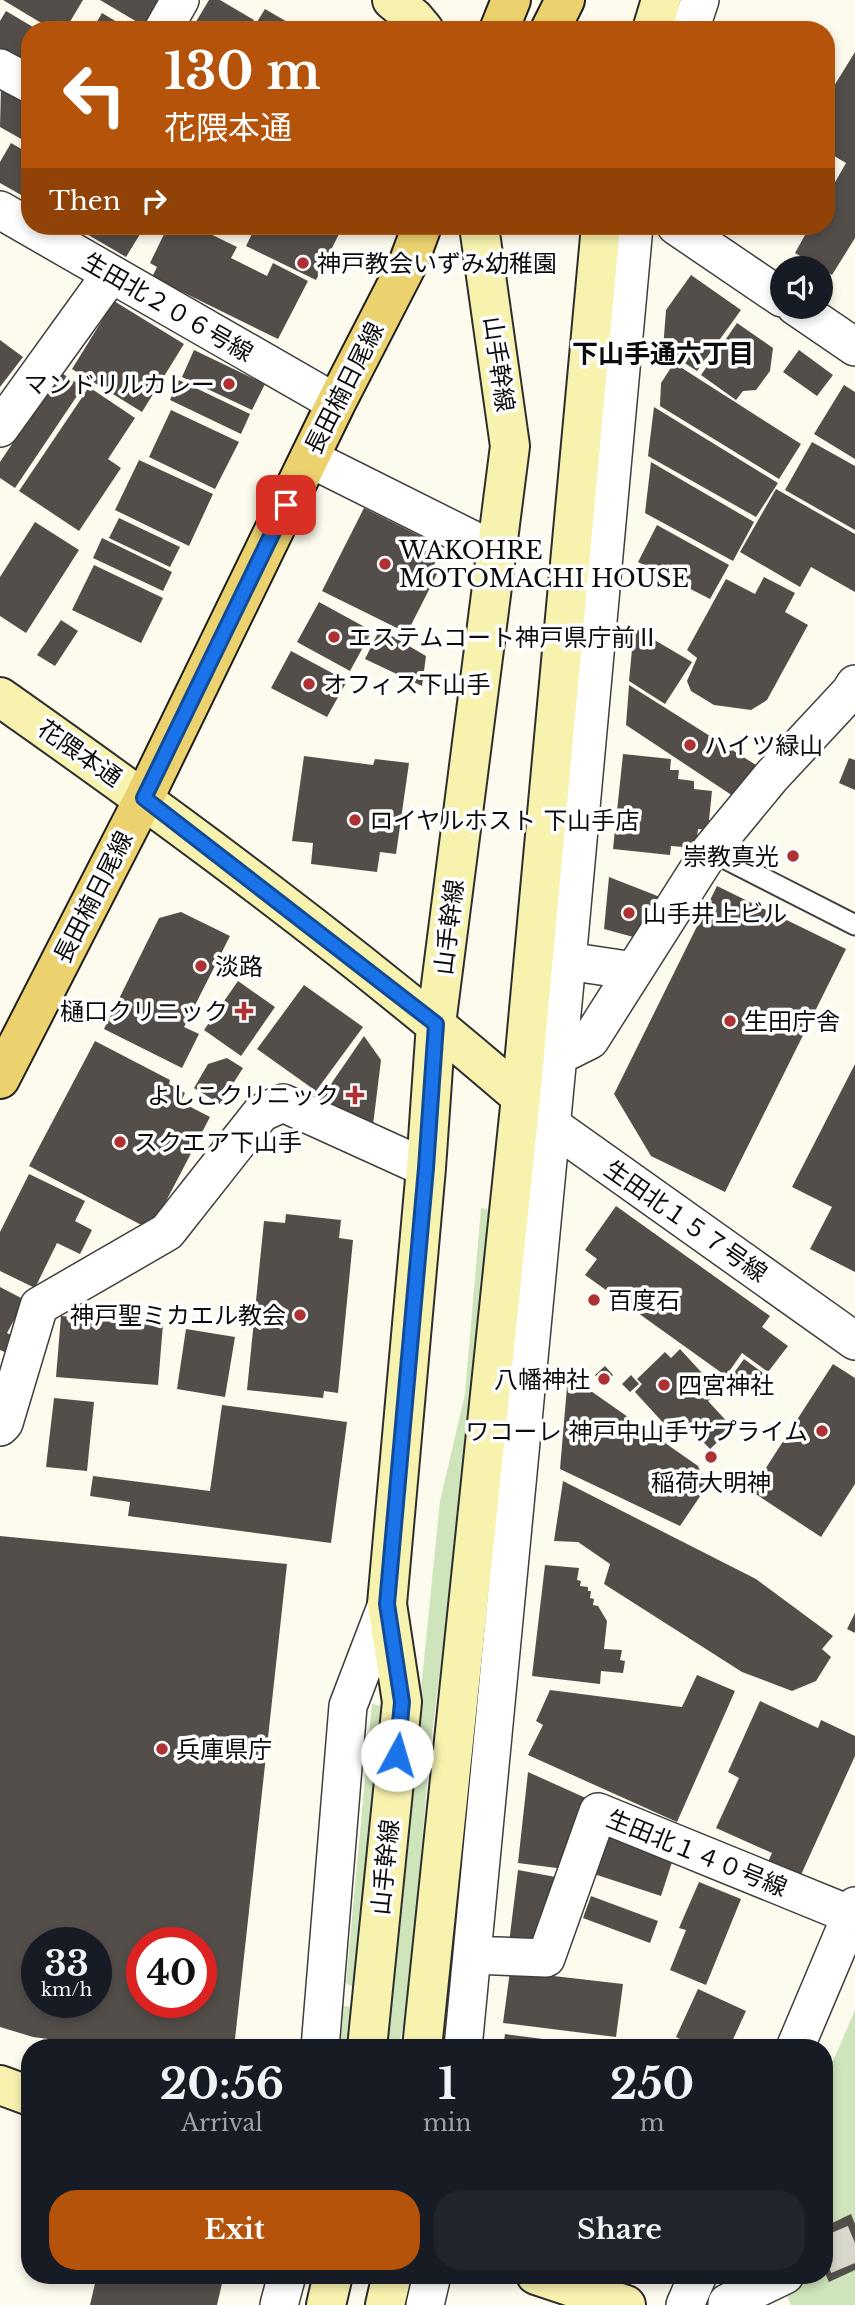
<!DOCTYPE html>
<meta charset="utf-8">
<style>
:root{--surface:#171b24;--page:#20242c;--text:#f1f3f6;--muted:#9ea1a6;--accent:#b45309}
body{margin:0;font-family:"Libre Baskerville","Noto Sans JP",serif;background:var(--page);color:var(--text);height:100vh;display:flex;flex-direction:column;font-size:26px;white-space:nowrap}
*{box-sizing:border-box;margin:0}
p{font-size:23px;color:var(--muted)}
.icon{flex:none;width:38px;height:38px;fill:none;stroke:currentColor;stroke-width:2;stroke-linecap:round;stroke-linejoin:round}
.map{position:relative;flex:1;overflow:hidden}
.side{position:absolute;left:21px;top:2039px;width:812px;height:245px;display:flex;flex-direction:column;background:var(--surface);border-radius:28px;box-shadow:0 4px 10px #0003}
.side>*{flex:none}
.top-card{position:absolute;left:21px;top:21px;width:814px;height:214px;border-radius:28px;box-shadow:0 4px 10px #0003;background:#b45309;color:#fff;overflow:hidden}
.fabs{position:absolute;left:770px;top:256px;display:grid;gap:14px}
.fabs a{display:grid;place-items:center;width:63px;height:63px;border-radius:50%;background:var(--surface);box-shadow:0 4px 10px #0003;font-size:35px}
.speed{position:absolute;left:21px;top:1927px;display:flex;gap:14px;font-size:35px;font-weight:700;text-align:center}
.speed>*{display:grid;place-content:center;width:91px;height:91px;border-radius:50%;background:var(--surface);box-shadow:0 4px 10px #0003;line-height:1}
.speed small{font-size:18px;font-weight:400}
.speed .limit{border:10px solid #d22;background:#fff;color:#111}
.pin{position:absolute;display:grid;place-items:center;width:60px;height:60px;color:#fff;margin:-30px;border-radius:14px;box-shadow:0 4px 10px #0006}
.me{position:absolute;width:77px;margin:-38px;rotate:6deg;stroke-linejoin:round;filter:drop-shadow(0 0 5px #0008)}
.turn{display:flex;align-items:center;gap:24px;height:147px;padding:0 28px;font-size:32px}
.turn .icon{width:91px;height:91px;stroke-width:2.5}
.turn b{display:block;font-size:49px;line-height:60px}
.then{display:flex;align-items:center;height:66px;padding:0 28px;background:#0003;gap:14px;font-size:26px}
.eta{display:flex;justify-content:space-evenly;align-items:center;height:119px;text-align:center}
.eta b{font-size:42px;font-weight:700;line-height:49px}
.primary-button{display:flex;gap:14px;margin-top:auto;padding:14px 28px}
.primary-button a{flex:1;height:80px;border-radius:28px;background:var(--accent);color:#fff;font-size:28px;font-weight:700;line-height:80px;text-align:center}
.primary-button a+a{background:var(--page);color:var(--text)}
.map>svg:first-child{display:block}
.green{fill:#cee4ba}
.building{fill:#534e4a;fill-rule:evenodd}
.lines{fill:none;stroke-linecap:round;stroke-linejoin:round}
.street-tunnel{stroke:#d9d7cb;stroke-width:37;stroke-dasharray:37 18;stroke-linecap:butt}
.lane-casing{stroke:#3f3f3f;stroke-width:23}
.street-casing{stroke:#3f3f3f;stroke-width:40}
.secondary-casing{stroke:#2e2e2e;stroke-width:42}
.primary-casing{stroke:#1d1d1d;stroke-width:42}
.lane{stroke:#fff;stroke-width:19}
.street{stroke:#fff;stroke-width:37}
.secondary{stroke:#f7f2ae;stroke-width:38}
.primary{stroke:#ebd26f;stroke-width:38}
.route-casing{stroke:#114b97;stroke-width:18}
.route{stroke:#1a73e8;stroke-width:12}
.poi-dot{fill:#ae3233;stroke:#fff;stroke-width:2.5}
.labels{text-anchor:middle;dominant-baseline:central;stroke-width:7;stroke-linejoin:round;paint-order:stroke}
.poi-label{font-size:24px;fill:#0c0c0c;stroke:#fff;text-anchor:start}
.street-label{font-size:24px;fill:#0c0c0c;stroke:#fff}
.neighbourhood-label{font-size:26px;font-weight:bold;fill:#0c0c0c;stroke:#fff}
</style>
<div class="map">
<svg width="855" height="2305" viewBox="0 0 855 2305">
<rect width="100%" height="100%" fill="#fdfbed"/>
<path class="green" d="M481 1208 490 1210 475 1397 430 1749 408 2008 398 2047 385 2048 440 1501 465 1394Z
M372 1704 381 1706 353 1987 346 1983Z
M341 2006 351 2007 347 2047 339 2048Z
M855 2010V2305H791L778 2275H824V2082Z"/>
<path class="building" d="M3 0H83L65 30H53Z
M100 0H160L144 26Z
M209 0H220L254 20 248 30H191Z
M265 9 301 30H270L257 22Z
M6 11 38 30H30V66L0 48V21Z
M102 13 127 28 125 30H92Z
M855 52V238L832 275 795 253 810 226H826V198L846 163 826 151V99Z
M1 87 30 104V144L0 127Z
M11 143 30 154V200L0 183V162Z
M73 226H145L126 257Z
M168 226 177 231 179 226H194L237 247 231 258 267 276 273 263 308 281 278 339 152 277 157 267 150 263Z
M256 226H343L316 280 246 246Z
M691 275 741 310 697 371 663 349 666 310Z
M114 301 184 344 142 412 72 369Z
M737 323 773 348 770 371 756 390 743 391 736 400 701 375Z
M0 340 23 357 0 387Z
M194 350 265 384 252 410 182 377Z
M799 350 833 375 817 396 783 372Z
M674 363 801 444 779 479 660 406 661 383Z
M60 372 83 387 15 488 0 478V462Z
M179 380 250 414 241 434 170 400Z
M844 385 855 392V459L814 434Z
M89 387 135 418 108 459 121 468 79 531 19 491Z
M654 407 778 483 756 517 648 456Z
M171 410 239 442 215 489 149 457Z
M812 442 855 466V530L785 490Z
M139 460 213 494 189 546 115 510Z
M651 462 754 522 733 561 645 513Z
M776 489 855 534V592L811 567 800 587 740 552Z
M364 508 424 538 420 548 438 557 431 571 437 574 407 633 322 591Z
M119 518 180 547 170 567 109 538Z
M35 522 79 550 26 633 0 616V577Z
M657 525 729 565 710 599 638 562Z
M102 538 172 572 163 591 93 558Z
M94 565 163 598 141 643 72 610Z
M764 577 795 593 785 612 808 625 767 700 751 710 714 705 691 691 687 681 697 658 687 650 726 579 755 594Z
M319 602 372 631 350 671 297 642Z
M61 620 78 631 55 666 37 655Z
M634 628 692 662 665 704 629 681Z
M380 629 426 656 422 686 365 659Z
M291 651 347 681 327 717 271 688Z
M629 685 756 765 733 796 626 725Z
M623 754 671 759 670 770H679L678 779 694 781V789L712 791 708 830 698 829 696 848 671 846 670 855 613 849Z
M304 756 373 765 375 759 409 763 396 854 380 852 377 872 311 864 313 843 292 841Z
M849 758 855 760V790L839 783Z
M609 877 660 897 637 938 604 929Z
M717 886 846 949 725 1192 651 1156 614 1094Z
M181 912 230 936 184 1027 199 1034 182 1068 104 1029 159 918Z
M238 981 275 1007 241 1056 204 1030Z
M304 985 363 1027 316 1091 257 1049Z
M364 1036 381 1060 373 1125 320 1100Z
M95 1041 170 1080 169 1084 185 1093 181 1102 210 1117 151 1230 29 1166Z
M227 1058 243 1068 220 1104 194 1088 208 1064Z
M855 1064V1272L810 1249 832 1207 792 1187Z
M29 1174 85 1201 75 1221 92 1230 80 1254 57 1243 35 1288 0 1271V1232Z
M616 1206 770 1316 762 1327 788 1346 768 1372 742 1353 726 1376 585 1275 597 1259 585 1250Z
M286 1214 341 1220 339 1238 353 1240 338 1393 324 1391 323 1398 247 1390 264 1221 285 1223Z
M0 1287 25 1300 7 1333 15 1337 7 1353 0 1350Z
M61 1316 163 1324 158 1385 56 1377Z
M186 1329 235 1337 225 1397 177 1389Z
M680 1349 713 1385 710 1387 716 1394 708 1401 733 1428 710 1449 685 1423 677 1430 670 1424 667 1427 635 1392 642 1384 637 1379 665 1352 671 1358Z
M744 1359 763 1373 751 1390 731 1377Z
M833 1364 855 1378V1484L821 1537 751 1491Z
M605 1366 613 1375 603 1383 595 1375Z
M568 1375 698 1466 707 1486 680 1526 560 1469Z
M631 1375 639 1384 630 1392 622 1384Z
M54 1398 94 1402 87 1471 46 1467Z
M222 1405 347 1422 331 1543 128 1516 130 1502 90 1496 93 1476 210 1491Z
M563 1481 756 1579 833 1636 822 1649 831 1657 816 1681 792 1691 742 1672 604 1584 610 1564 578 1542 554 1541Z
M0 1536 287 1564 234 2048H96L86 2044 33 2037 0 2027ZM37 1942H96V2002H37ZM142 1942H201V2002H142Z
M545 1565 579 1568 577 1580 581 1581 580 1586 588 1587V1591H591L590 1598 594 1599 593 1605 598 1606 607 1621 604 1649 622 1650 620 1660 625 1661 623 1673 601 1671 600 1684 532 1676Z
M855 1613V1633L847 1629Z
M697 1675 735 1691 677 1822 528 1755 543 1725 536 1721 550 1690 682 1707Z
M760 1701 818 1728 821 1720 855 1736V1756L800 1877 768 1862 772 1853 716 1828 739 1778 728 1772Z
M528 1772 588 1799 564 1869 518 1863Z
M607 1834 674 1856 661 1896 594 1874Z
M518 1870 561 1878 542 1942 509 1943Z
M699 1882 741 1899 706 1985 670 1970 686 1930 679 1928Z
M591 1896 658 1921 650 1943 583 1918Z
M510 1971 623 1984 616 2037 503 2023Z
M698 1989 746 2011 729 2048H698L676 2037Z
M505 2034 597 2046V2048H503Z
M851 2214 855 2224V2270L829 2282 824 2271V2227Z
M97 2275H224L217 2305H90Z"/>
<g class="lines">
<path class="street-tunnel" d="M824 2256 855 2243"/>
<defs>
<path id="lane" d="M710 851 855 925"/>
<path id="street" d="M163 30 180 0
M690 30 700 0
M0 68 30 84
M0 210 336 403
M676 226 782 298
M795 306 855 347
M0 428 111 274
M309 458 497 552
M567 961 634 971
M558 1056 590 1040 710 851 771 777 850 692 855 684
M535 1110 550 1124 855 1341
M0 1427 4 1423 39 1306 167 1232 261 1113 283 1103 426 1168
M473 1955 546 1958 598 1812 851 1915
M320 2048 348 1706 387 1604
M463 2048 567 961 634 226
M795 2048 855 1906
M727 2303 785 2275
M279 2305 287 2275
M425 2305 432 2275
M685 2305 698 2275"/>
<path id="secondary" d="M392 0 414 18 424 30
M652 30 661 0
M0 697C179 823 356 954 521 1097
M367 2048 402 1702 387 1604 426 1168 436 1024 510 446 479 226
M422 2048 521 1097 601 226
M0 2085 30 2096
M536 2275 626 2305
M326 2305 333 2275
M385 2305 392 2275"/>
<path id="primary" d="M499 30 511 0
M550 30 565 0
M0 1079 144 798 336 403 409 261 422 226"/>
</defs>
<use href="#lane" class="lane-casing"/>
<use href="#street" class="street-casing"/>
<use href="#secondary" class="secondary-casing"/>
<use href="#primary" class="primary-casing"/>
<use href="#lane" class="lane"/>
<use href="#street" class="street"/>
<use href="#secondary" class="secondary"/>
<use href="#primary" class="primary"/>
</g>
<g class="lines">
<defs>
<path id="route" d="M286 505 144 798 436 1024 426 1168 387 1604 402 1702 397 1755"/>
</defs>
<use href="#route" class="route-casing"/>
<use href="#route" class="route"/>
</g>
<g class="poi-dot">
<circle cx="303" cy="263" r="7"/>
<circle cx="229" cy="384" r="7"/>
<circle cx="385" cy="564" r="7"/>
<circle cx="334" cy="637" r="7"/>
<circle cx="309" cy="684" r="7"/>
<circle cx="690" cy="745" r="7"/>
<circle cx="355" cy="820" r="7"/>
<circle cx="793" cy="856" r="7"/>
<circle cx="629" cy="913" r="7"/>
<circle cx="201" cy="966" r="7"/>
<path d="M240.5 1000.5h7v7h7v7h-7v7h-7v-7h-7v-7h7z"/>
<circle cx="730" cy="1021" r="7"/>
<path d="M351.5 1084.5h7v7h7v7h-7v7h-7v-7h-7v-7h7z"/>
<circle cx="120" cy="1142" r="7"/>
<circle cx="594" cy="1300" r="7"/>
<circle cx="300" cy="1315" r="7"/>
<circle cx="604" cy="1379" r="7"/>
<circle cx="664" cy="1385" r="7"/>
<circle cx="822" cy="1431" r="7"/>
<circle cx="711" cy="1457" r="7"/>
<circle cx="162" cy="1749" r="7"/>
</g>
<g class="labels">
<g class="poi-label">
<text x="317" y="263">神戸教会いずみ幼稚園</text>
<text x="215" y="384" text-anchor="end">マンドリルカレー</text>
<text x="399" y="550">WAKOHRE<tspan x="399" dy="28">MOTOMACHI HOUSE</tspan></text>
<text x="348" y="637">エステムコート神戸県庁前Ⅱ</text>
<text x="323" y="684">オフィス下山手</text>
<text x="704" y="745">ハイツ緑山</text>
<text x="369" y="820">ロイヤルホスト 下山手店</text>
<text x="779" y="856" text-anchor="end">崇教真光</text>
<text x="643" y="913">山手井上ビル</text>
<text x="215" y="966">淡路</text>
<text x="228" y="1011" text-anchor="end">樋口クリニック</text>
<text x="744" y="1021">生田庁舎</text>
<text x="339" y="1095" text-anchor="end">よしこクリニック</text>
<text x="134" y="1142">スクエア下山手</text>
<text x="608" y="1300">百度石</text>
<text x="286" y="1315" text-anchor="end">神戸聖ミカエル教会</text>
<text x="590" y="1379" text-anchor="end">八幡神社</text>
<text x="678" y="1385">四宮神社</text>
<text x="808" y="1431" text-anchor="end">ワコーレ 神戸中山手サプライム</text>
<text x="711" y="1482" text-anchor="middle">稲荷大明神</text>
<text x="176" y="1749">兵庫県庁</text>
</g>
<g class="street-label">
<text transform="translate(168 307) rotate(30)">生田北２０６号線</text>
<text transform="translate(499 364) rotate(82)">山手幹線</text>
<text transform="translate(344 388) rotate(-63)">長田楠日尾線</text>
<text transform="translate(80 753) rotate(35)">花隈本通</text>
<text transform="translate(93 897) rotate(-63)">長田楠日尾線</text>
<text transform="translate(449 927) rotate(-83)">山手幹線</text>
<text transform="translate(686 1221) rotate(35)">生田北１５７号線</text>
<text transform="translate(697 1853) rotate(22)">生田北１４０号線</text>
<text transform="translate(385 1867) rotate(-84)">山手幹線</text>
</g>
<g class="neighbourhood-label">
<text x="663" y="354">下山手通六丁目</text>
</g>
</g>
</svg>
<div class="fabs">
<a><svg class="icon" aria-label="sound" viewBox="0 0 24 24"><path d="M4 9h4l5-4v14l-5-4H4zM17 9q2 3 0 6"/></svg></a>
</div>
<div class="speed"><div>33<small>km/h</small></div><div class="limit">40</div></div>
<div class="pin" style="left:286px;top:505px;background:#d93025"><svg class="icon" aria-label="arrive" viewBox="0 0 24 24"><path d="M6 21V4h12l-3 4 3 4H6"/></svg></div>
<svg class="me" style="left:397px;top:1755px" viewBox="-20 -20 40 40"><circle r="19" fill="#fff"/><path d="M0-13L10 11 0 6-10 11z" fill="#1a73e8"/></svg>
<div class="top-card">
<div class="turn"><svg class="icon" aria-label="left" viewBox="0 0 24 24"><path d="M17 20v-9H6M10 6l-5 5 5 5"/></svg><div><b>130 m</b>花隈本通</div></div>
<div class="then">Then<svg class="icon" aria-label="right" viewBox="0 0 24 24"><path d="M7 20v-9h11M14 6l5 5-5 5"/></svg></div>
</div>
<section class="side">
<div class="eta">
<div><b>20:56</b><p>Arrival</p></div>
<div><b>1</b><p>min</p></div>
<div><b>250</b><p>m</p></div>
</div>
<div class="primary-button"><a>Exit</a><a>Share</a></div>
</section>
</div>
